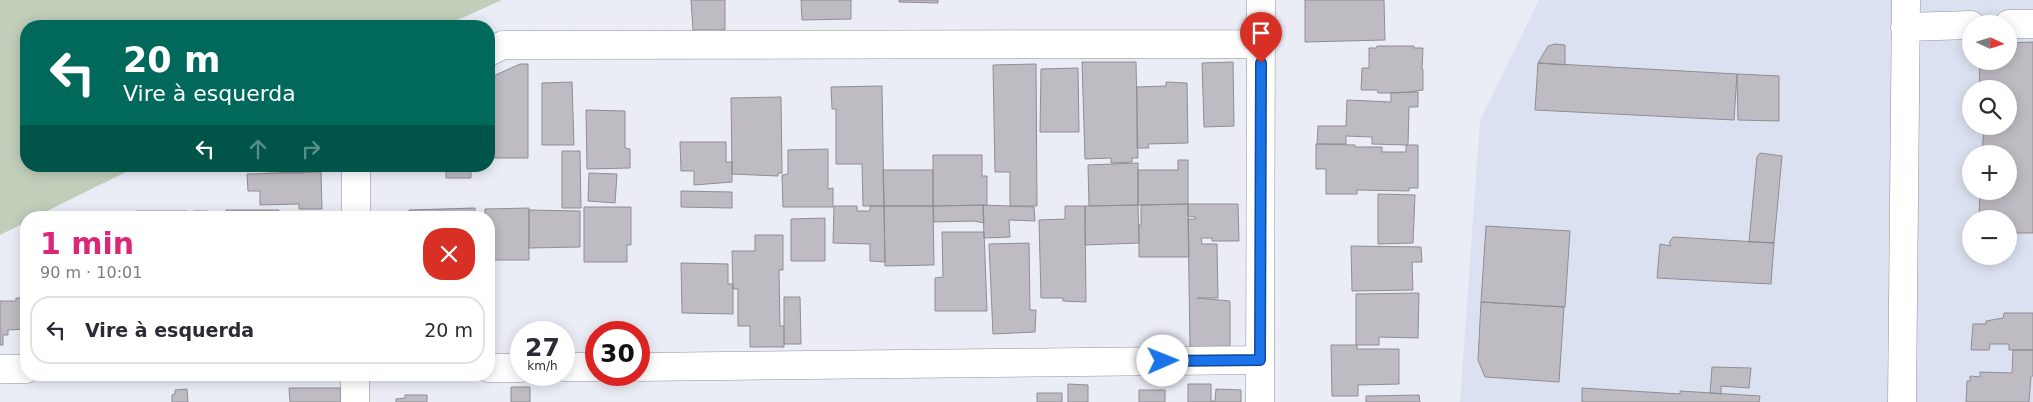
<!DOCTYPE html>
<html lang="pt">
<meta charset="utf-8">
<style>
:root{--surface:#fff;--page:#f2f2f3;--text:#2b2b33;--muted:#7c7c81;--line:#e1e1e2;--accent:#db2777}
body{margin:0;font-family:"DejaVu Sans",sans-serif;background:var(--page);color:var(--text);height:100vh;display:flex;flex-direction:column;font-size:19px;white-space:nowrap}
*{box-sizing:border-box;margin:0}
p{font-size:16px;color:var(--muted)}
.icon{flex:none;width:28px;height:28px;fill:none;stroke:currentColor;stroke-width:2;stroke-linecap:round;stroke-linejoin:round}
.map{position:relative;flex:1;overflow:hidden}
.sheet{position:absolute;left:20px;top:211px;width:475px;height:170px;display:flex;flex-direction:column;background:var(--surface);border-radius:20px;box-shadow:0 2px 12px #0003}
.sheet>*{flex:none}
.guide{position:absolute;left:20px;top:20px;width:475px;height:152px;border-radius:20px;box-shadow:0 2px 12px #0003;background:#00695c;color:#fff;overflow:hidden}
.needle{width:32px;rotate:94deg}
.tools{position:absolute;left:1962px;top:15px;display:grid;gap:10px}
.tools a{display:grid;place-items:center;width:55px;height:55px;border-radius:50%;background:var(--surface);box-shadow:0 2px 12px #0003;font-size:25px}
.speed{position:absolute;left:510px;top:321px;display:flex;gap:10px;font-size:25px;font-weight:700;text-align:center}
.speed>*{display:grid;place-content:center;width:65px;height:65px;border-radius:50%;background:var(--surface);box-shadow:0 2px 12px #0003;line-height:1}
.speed small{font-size:12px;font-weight:400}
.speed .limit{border:8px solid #d22;background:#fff;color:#111}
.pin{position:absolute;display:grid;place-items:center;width:42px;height:42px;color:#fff;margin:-51px -21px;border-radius:50% 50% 50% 0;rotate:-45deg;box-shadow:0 0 5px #0007}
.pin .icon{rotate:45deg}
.me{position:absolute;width:55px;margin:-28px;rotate:89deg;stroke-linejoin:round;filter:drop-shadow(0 0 4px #0008)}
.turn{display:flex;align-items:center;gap:18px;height:105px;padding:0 20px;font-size:22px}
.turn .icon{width:65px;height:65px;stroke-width:2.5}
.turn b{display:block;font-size:35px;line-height:42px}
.lanes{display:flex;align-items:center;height:48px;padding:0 20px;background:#0003;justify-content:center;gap:25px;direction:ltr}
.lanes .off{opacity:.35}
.round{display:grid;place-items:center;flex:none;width:52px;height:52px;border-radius:20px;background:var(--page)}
.summary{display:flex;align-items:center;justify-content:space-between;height:85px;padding:0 20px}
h1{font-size:30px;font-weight:700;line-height:38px;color:var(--accent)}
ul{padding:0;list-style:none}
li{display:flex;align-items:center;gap:15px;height:68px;margin:0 10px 8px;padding:0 10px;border:2px solid var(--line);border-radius:20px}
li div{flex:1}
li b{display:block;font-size:19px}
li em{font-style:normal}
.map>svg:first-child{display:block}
.built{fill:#dce1f1;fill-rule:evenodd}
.green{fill:#c1ceba}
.building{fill:#bebbc3;stroke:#908d94}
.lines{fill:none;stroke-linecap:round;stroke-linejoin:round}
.minor-casing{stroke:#91939b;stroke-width:29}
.minor{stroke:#fff;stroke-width:28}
.route-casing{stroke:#114b97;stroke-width:12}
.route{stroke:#1a73e8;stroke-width:9}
</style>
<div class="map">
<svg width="2033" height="402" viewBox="0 0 2033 402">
<rect width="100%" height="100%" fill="#ebedf6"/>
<path class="built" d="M1539 0H2033V402H1460L1480 120ZM1971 24H2009V61H1971ZM1971 89H2009V126H1971ZM1971 154H2009V191H1971ZM1971 219H2009V256H1971Z"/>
<path class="green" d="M0 0H502L444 26H26V166H138L35 217 26 218V222L0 235Z"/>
<path class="building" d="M691 0H725V30H693Z
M801 0H851V19L802 20Z
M899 0H938V3L899 2Z
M1305 0H1384L1385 40 1305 42Z
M2033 42V233H2009V219H1979L1980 191H2009V154H1982L1984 126H2009V89H1979L1980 61H2009V43Z
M1555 44 1565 45V65L1538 63 1548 46Z
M1377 46H1414V48H1423L1422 69H1423V90L1409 92 1387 93H1378L1377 90H1361L1362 68H1369V48H1377Z
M1082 62H1136L1138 158H1132V162L1111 163V158L1085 159Z
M1233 62 1234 126 1204 127 1202 63Z
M1538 63 1737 74 1734 120 1535 110Z
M520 64H528V158H489V78Z
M1036 64 1037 206H1010V172H995L993 65Z
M1078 68 1079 132H1040L1041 69Z
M1737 74 1779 76V121L1738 120Z
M572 82 574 145H542V83Z
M1166 82 1187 83 1188 143 1148 144 1149 148H1137V87L1166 86Z
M882 86 884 206H863L862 164H836V109H832L831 87Z
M1418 92V107H1409L1408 145 1372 144V137L1346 136V144H1317L1318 126H1346L1347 100 1391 102V93Z
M781 97 782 173H778V176L732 174 731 98Z
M586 110 625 111V148L630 149V168L587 169Z
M680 142H726V162H732V182L694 185V171H681Z
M1316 144 1355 145V147H1382V152H1406V145H1418V188H1409V191L1357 190V194H1326V169H1316Z
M828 149V189L833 188V207H783L782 175 788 174V150Z
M562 151H580L581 208H562Z
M1760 153 1782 156 1774 243 1749 242 1757 157Z
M933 155H982V176H987V205L933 206Z
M1178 160H1188V204L1138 205V170H1178Z
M1138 163V205L1089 206 1088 165Z
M214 166H303V173L246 171V168L214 170Z
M446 166H471V178H446Z
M883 170H933V206H884Z
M321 172 322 209H299V204L260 205V191H248L247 174Z
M589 173 617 174 615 203 588 201Z
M681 191 732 192V208L681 207Z
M1378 194 1415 195 1413 243 1378 244Z
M1188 204H1238L1239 241H1212V238H1201L1202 244H1217L1218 298H1197L1230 301V346L1190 347 1188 219H1196L1195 217 1188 216Z
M1188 204 1189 257H1139V225H1141V205Z
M983 205 984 223 973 221 934 222 933 206Z
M983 205 1034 207 1035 221 1009 220 1010 237 984 238Z
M1138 205 1139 243 1085 245V206Z
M834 206H857V211H870V206H884L885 262 870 261V244L833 243Z
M884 206H933L934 265 885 266Z
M1065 206H1085L1086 302 1063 301V298H1041L1039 220 1065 219Z
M584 207H631V245H627V262H584Z
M475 208V218H409V210Z
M529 208V260H491V301H489V218H485V209Z
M226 210H238V218H193V211H208V215H226Z
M238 210H279V218H238Z
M529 210 580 211V247L529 248Z
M136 211H187V218H136Z
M825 218V261H791V219Z
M1486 226 1570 231 1565 307 1481 302Z
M942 232H984L987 311H935V278L943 277Z
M755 235H783V270H779L780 326H784V347H750V326H738V289H733L732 251H755Z
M1673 237 1774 243 1771 284 1657 278 1660 244 1671 246 1669 243Z
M1029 243 1030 310H1036L1035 332 993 334 989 244Z
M1351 246 1421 247 1422 262H1412L1413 290 1352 291Z
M681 263 728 264V284H733V314L682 313Z
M1419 293 1418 338 1379 337V345H1356V294Z
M784 297H800L801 344H784Z
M16 298H26V329L8 330V335H3V345H0V301H16Z
M1481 302 1564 307 1559 382 1485 377 1478 360Z
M2004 313H2033V350H2009V344H1990L1989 350H1971L1973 324H1986V321L2003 318Z
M1331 345H1357V349H1399V384L1358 385V396H1332Z
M2013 350H2033V376H2031L2029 402H1966L1967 381H1970V376L1980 377V372L2012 373Z
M1712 367 1751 368 1749 388 1721 386V394L1710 393Z
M1068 384 1088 385V402H1068Z
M1188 384H1211V401H1215L1216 389 1241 390V402H1188Z
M511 387H530V402H511Z
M289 388H341V402H290Z
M1582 388 1680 394V391L1760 396 1759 402H1582Z
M187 389 188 402H172V395L175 394V390Z
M1139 390H1165V402H1139Z
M1037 393H1062V402H1037Z
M405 395H427V402H396V399L405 398Z
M1419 395 1420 402H1366V396Z"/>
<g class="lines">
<defs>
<path id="minor" d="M2009 24H2033
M1905 27 1971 25
M489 52 503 45 1261 44
M356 218V166
M564 367H596
M639 367 1260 360
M489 368H521
M0 369H26
M355 375V402
M1260 402 1261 0
M1902 402 1906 0"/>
</defs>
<use href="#minor" class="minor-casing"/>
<use href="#minor" class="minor"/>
</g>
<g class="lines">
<defs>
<path id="route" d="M1163 361 1260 360 1261 63"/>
</defs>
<use href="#route" class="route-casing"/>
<use href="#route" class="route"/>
</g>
</svg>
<div class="tools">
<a><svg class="needle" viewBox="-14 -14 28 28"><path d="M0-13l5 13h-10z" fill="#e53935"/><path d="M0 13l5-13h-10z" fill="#7c7c81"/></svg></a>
<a><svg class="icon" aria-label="search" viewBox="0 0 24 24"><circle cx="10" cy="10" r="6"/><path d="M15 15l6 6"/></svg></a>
<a>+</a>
<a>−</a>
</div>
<div class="speed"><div>27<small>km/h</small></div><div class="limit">30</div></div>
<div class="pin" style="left:1261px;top:63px;background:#d93025"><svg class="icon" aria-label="arrive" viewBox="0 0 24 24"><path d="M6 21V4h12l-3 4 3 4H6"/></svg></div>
<svg class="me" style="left:1163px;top:361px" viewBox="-20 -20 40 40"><circle r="19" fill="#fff"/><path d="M0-13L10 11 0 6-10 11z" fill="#1a73e8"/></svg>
<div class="guide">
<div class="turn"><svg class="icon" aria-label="left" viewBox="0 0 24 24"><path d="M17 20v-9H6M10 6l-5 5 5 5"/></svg><div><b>20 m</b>Vire à esquerda</div></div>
<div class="lanes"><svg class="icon" aria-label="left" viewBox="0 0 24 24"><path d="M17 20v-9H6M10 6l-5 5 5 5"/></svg><svg class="icon off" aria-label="ahead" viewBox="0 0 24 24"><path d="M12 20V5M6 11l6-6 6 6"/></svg><svg class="icon off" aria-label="right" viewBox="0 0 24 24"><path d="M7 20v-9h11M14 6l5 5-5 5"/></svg></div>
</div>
<section class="sheet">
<div class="summary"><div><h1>1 min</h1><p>90 m · 10:01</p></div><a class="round" style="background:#d93025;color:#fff"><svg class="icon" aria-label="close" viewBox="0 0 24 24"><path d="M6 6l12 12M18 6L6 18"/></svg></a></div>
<ul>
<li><svg class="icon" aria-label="left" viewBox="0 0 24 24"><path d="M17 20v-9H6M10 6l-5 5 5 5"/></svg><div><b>Vire à esquerda</b></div><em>20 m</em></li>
</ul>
</section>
</div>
